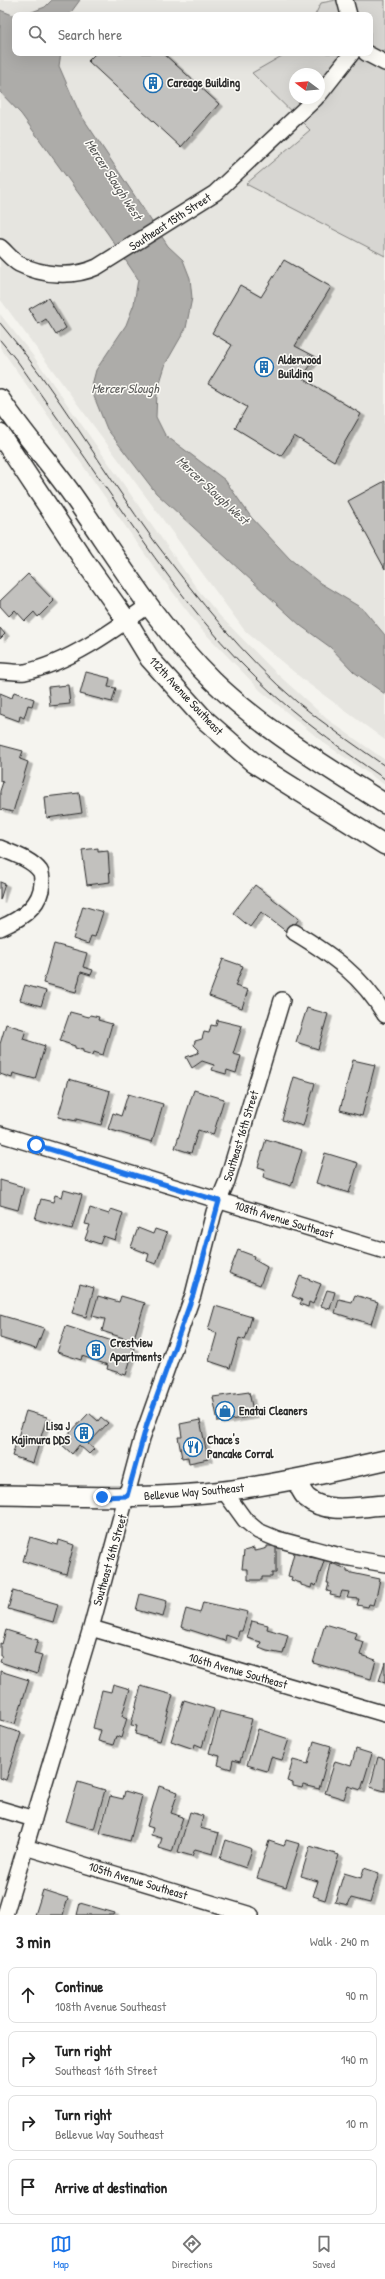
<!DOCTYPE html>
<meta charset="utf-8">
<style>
:root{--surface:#fff;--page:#f2f2f2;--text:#222;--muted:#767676;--line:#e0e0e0;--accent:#1a73e8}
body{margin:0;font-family:"Patrick Hand",sans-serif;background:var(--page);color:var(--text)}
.compass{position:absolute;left:289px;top:68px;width:36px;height:36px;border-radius:50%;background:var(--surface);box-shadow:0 4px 16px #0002;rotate:286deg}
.stop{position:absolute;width:12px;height:12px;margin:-9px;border:3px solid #1a73e8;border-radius:50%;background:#fff}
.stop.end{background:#1a73e8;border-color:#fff;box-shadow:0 1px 4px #0008}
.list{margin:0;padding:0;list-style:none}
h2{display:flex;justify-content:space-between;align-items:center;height:52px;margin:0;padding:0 16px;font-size:17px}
h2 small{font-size:13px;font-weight:400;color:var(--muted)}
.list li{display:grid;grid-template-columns:26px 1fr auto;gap:12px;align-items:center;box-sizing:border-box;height:56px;margin:0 8px 8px;padding:0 8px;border:1px solid var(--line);border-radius:8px}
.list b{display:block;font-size:15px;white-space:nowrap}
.list p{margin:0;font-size:13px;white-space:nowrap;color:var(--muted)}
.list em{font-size:13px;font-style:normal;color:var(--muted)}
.icon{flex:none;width:22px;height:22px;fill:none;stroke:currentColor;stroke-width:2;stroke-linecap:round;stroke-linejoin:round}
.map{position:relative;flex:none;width:385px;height:1915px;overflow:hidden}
.search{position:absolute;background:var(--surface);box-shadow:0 4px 16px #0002;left:12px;right:12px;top:12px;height:44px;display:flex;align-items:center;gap:10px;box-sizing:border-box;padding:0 14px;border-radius:8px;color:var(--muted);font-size:15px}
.sheet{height:308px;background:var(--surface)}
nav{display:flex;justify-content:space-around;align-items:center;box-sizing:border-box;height:56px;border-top:1px solid var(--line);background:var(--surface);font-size:11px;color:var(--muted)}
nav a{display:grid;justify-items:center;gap:2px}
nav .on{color:var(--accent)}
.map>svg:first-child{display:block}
.built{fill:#e6e5e0;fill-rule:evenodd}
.green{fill:#d7d6d2;stroke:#81807e;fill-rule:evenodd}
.water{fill:#adaca9;stroke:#797877}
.building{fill:#c2c1be;stroke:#2b2b2b;filter:url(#shadow)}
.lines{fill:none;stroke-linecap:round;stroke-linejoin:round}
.minor-casing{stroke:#2b2b2b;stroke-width:18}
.major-casing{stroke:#2b2b2b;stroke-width:22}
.minor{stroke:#fdfcf7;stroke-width:15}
.major{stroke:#fdfcf7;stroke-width:19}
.tram{stroke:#2b2b2b;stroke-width:1}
.route{stroke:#1a73e8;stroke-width:5}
.labels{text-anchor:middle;stroke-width:3;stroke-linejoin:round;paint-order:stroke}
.poi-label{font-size:12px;font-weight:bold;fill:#2b2b2b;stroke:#fdfcf7;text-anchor:start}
.street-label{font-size:12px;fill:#2b2b2b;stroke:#fdfcf7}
.water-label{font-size:13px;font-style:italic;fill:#585857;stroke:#fdfcf7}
</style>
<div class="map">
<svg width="385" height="1915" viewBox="0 0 385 1915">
<defs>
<filter id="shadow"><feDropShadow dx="4.5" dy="2.5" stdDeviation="0" flood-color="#0004"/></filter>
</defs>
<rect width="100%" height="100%" fill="#f5f4ef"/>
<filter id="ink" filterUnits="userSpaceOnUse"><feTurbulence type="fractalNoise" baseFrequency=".025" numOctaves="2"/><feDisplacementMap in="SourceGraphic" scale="8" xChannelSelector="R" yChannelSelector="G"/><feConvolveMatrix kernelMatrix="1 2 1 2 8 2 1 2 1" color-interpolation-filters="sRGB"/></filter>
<g filter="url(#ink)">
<path class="built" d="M0,0h385v740l-79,-58 -61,-51 -245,-332zM15,15h355v38h-355zM295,74h24v24h-24z
M0,314l34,43 161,229 25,30 54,55 53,48 58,41v25l-61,-42 -63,-52 -60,-62 -45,-59 -156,-223z"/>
<path class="green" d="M336,0h49v256l-139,-72 64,-54 -58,-57 35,-20h83v-38h-55l6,-12zM295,74h24v24h-24z"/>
<path class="water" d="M52,0h28l-11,15h-45l21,-8z
M0,10l15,6v37h46l-2,13 20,46 89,134 15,14 7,18 2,20 -6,30 -20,35 -9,29 -1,25 9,18 60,45 26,37 39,42 30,24 43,26 22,26v59l-31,-22 -24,-25 -29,-21 -145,-133 -49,-64 -16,-40 5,-19 30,-45 8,-21 4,-25 -30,-45 -87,-120 -21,-22z"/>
<path class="building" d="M96,53h67l56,51 -38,43 -93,-86z
M284,260l47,27 -36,59 21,11 -14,21 59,36 -27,47 -40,-25 -13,20 -46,-28 12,-21 -39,-23 24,-39 -20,-12 28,-48 21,12z
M48,298l18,30 -10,7 -10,-16 -8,5 -9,-15z
M385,481v88l-37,-68z
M28,574l26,27 -16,16 -4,-5 -9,9 -10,-11 -6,6 -9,-10v-5z
M0,628l5,6 -5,5z
M86,672l24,6 -2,9 8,1 -4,14 -32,-8z
M68,685l2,19 -20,2 -2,-19z
M14,692l20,7 -2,7 -4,-1 -4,13 -4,-2 -1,5 -19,-7v-21l12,5z
M0,745l23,6 -3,8 8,3 -15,50 -13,-3v-18l3,-9 -3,-1z
M79,793l3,20 -35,5 -2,-21z
M98,848v4l10,-1 2,31 -23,3 -5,-35z
M0,882l5,2 -5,16z
M255,885l44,34 -11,14 -27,-21 -11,15 -17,-14z
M83,906l20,6 -8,25 -4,-1 -3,8 -15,-5z
M54,944l33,9 -4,14 10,3 -2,5 -10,-3 -5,20 -33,-9z
M223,959l20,7 -8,20 13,4 -6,18 -33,-12z
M25,985l21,6 -5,15 -21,-6z
M307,1008l21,6 -10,35 -22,-7z
M70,1012l19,5 1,-2 9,2 -1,3 14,4 -9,31 -9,-3 -1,3 -10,-3v-2l-8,-2v-2l-15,-5z
M217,1020l25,6 -9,28 8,2 -5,17 -9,-3 -1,4 -14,-4 2,-5 -12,-4 -10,7 -6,-11 12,-4 1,-3 -5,-5 1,-4 7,-2 2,-7 5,1 2,-8 5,1z
M6,1024l20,6 -3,9 22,7 -10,33 -22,-6 -1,5 -12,-4v-30z
M353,1060l22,5 -13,51 -22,-6z
M294,1077l21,6 -12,43 -21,-6z
M69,1079l41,12 -9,34 -25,-6v2l-18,-4z
M194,1090l30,9 -11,36 -15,-5 -7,23 -16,-5z
M128,1094l35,10 -11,38 -44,-13 5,-16 8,3z
M266,1139l36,11 -11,36 -28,-9 2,-8 -7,-2z
M325,1153l33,10 -9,30 -33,-10z
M0,1180l24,7 -6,23 -18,-5z
M64,1190l18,5 -10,34 -37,-10 6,-20 12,3 2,-7 7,2z
M90,1208l19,6 2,-5 12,4 -8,27 -12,-4 -3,8 -15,-5 5,-14 -5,-1z
M138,1228l15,6 2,-5 12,4 -11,31 -9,-3 2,-7 -18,-7z
M238,1250l16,6 -1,3 14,8 -7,18 -31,-12z
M300,1276l21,8 -8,20 -4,-2 -1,5 -8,-3 2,-4 -10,-4z
M80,1284l14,4 -8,29 -14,-4z
M327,1290l8,2 -5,17 -9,-3z
M355,1295l23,7 -7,22 -36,-11 4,-14 13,3z
M98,1296l21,6 2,-6 24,7 -12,38 -31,-10 3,-12 -13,-3z
M215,1306l37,11 -7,23 -6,-2 -9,30 -21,-7 8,-28 -9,-3z
M0,1315l44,13 -8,21 -36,-11z
M66,1326l68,22 -8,27 -19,-6 1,-4 -26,-9 -1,4 -24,-8z
M249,1392l5,24 -36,6 -5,-25z
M26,1411l21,6 -14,46 -21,-7z
M89,1413l9,8 3,-4 7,6 -20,21 6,5 -5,5 -10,-9 -7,9 -12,-11z
M200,1420l8,39 -19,4 -1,-6 -6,1 -4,-21h4l-2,-13z
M30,1537l28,8 1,-5 15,5 -8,29 -43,-13z
M267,1546h8l1,2v25h-4v4h-10v3h-14v-11h-6l2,-18 10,-3v3l6,-1 7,-2z
M295,1549l14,6 -1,2 15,2 1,2 -8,25 -4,-2 -1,4 -10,-3v-2l-10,-3 1,-3 -4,-1z
M331,1563l16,6v3l33,7 -4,19h-1l-2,7 -4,-1 -1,3 -11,-2 2,-6 -12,-1 2,-6 -7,-1 -2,6 -10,-2 1,-3 -4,-1 2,-8h-2z
M13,1591l45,13 -5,18 -45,-13z
M140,1594l27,7 -4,16 -27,-7z
M203,1602l45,10 -6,19h-3l-2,8 -11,-4 -1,6 -44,-14 5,-18 14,4z
M252,1621l16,4 -1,4 21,6 -5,19 -16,-3 -8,-3 2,-6 -14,-4z
M325,1624l31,9 -2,6 10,3 -4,13 16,5 -5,19 -58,-16z
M6,1630l32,10 -4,13 8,2 -5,19 -37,-12 2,-6h-2v-13l2,1z
M385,1662v21l-6,-2z
M0,1671l29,9 -14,44 -15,-4z
M113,1684l17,5 -8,27 5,2 -6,20 -5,-2 -3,9 -15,-4 3,-11 -8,-2 9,-38 9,2z
M141,1686l32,9 -13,46 -25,-7 2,-8 -6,-1z
M184,1700l30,9 -12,38 -7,-3 -1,5 -23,-8z
M220,1711l32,8 -12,43 -7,-2 -2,9 -13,-4 2,-9 -11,-3z
M0,1726l21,7 -15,47 -6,-2z
M258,1729l31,10 -7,21 -11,-3 -4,14 -20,-6z
M314,1741l17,5 -12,43 -16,-4 -1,3 -9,-2v-3l-6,-2 6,-21 15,4z
M356,1749l16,5 -11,36 -13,-4 -4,13 -19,-6 10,-32 16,5z
M378,1757l7,2v32l-15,-4z
M78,1782l27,8 -11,39 -28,-8z
M159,1786l19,6 -7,21 12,4 -11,35 -13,-4 3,-10 -11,-3 2,-7 -6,-2z
M125,1791l17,5 -12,45 -30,-8 10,-37 13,3z
M190,1812l13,4 -3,12 19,5 -6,21 -18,-5 -3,7 -14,-4z
M226,1840l26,9 -6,19 -26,-9z
M286,1840l14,4 -14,43 -29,-9 12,-37 15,5z
M310,1846l29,9 -14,45 -12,-4 5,-15 -17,-5z
M364,1868l15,5 -9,30 -19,-5 -3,7 -13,-3 9,-29 17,5z
M43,1890l25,8 -5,17h-28z
M80,1903l35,10 -1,2h-37z"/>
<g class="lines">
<defs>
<path id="minor" d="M345,0l4,15
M366,53l19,10
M319,95l33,-42
M0,247c6,5 12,13 19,17 24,12 54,14 78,3l118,-74 101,-95
M0,671c8,0 17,2 25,1 42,-8 89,-42 124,-67
M0,848c13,6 31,11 40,23 2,3 2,9 2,12 -1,23 -23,37 -42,45
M294,932c38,23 68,44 91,83
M0,1134l385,117
M224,1491l21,29 13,11 19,8 67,18 41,7
M91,1628l294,86
M0,1809l34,10
M25,1847l226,68
M5,1915l86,-287 51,-190 51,-143 21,-83 13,-31 55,-181"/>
<path id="major" d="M0,399c23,35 52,66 76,101 43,62 83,128 137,181 51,49 113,85 172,123
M0,434l83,125 44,62 23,38 54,60 50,44 131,82
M296,1479c3,6 6,15 11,19 19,17 54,8 78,7
M0,1495c75,1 150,5 224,-4 54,-7 108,-19 161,-31"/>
</defs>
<use href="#minor" class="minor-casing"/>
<use href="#major" class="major-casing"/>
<use href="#minor" class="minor"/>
<use href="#major" class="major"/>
<path class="tram" d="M0,323c58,68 102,147 155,219 43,57 88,114 142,160 28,23 58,43 88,64
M0,340l18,22c30,43 61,86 90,129 41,59 82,119 131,170 44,46 94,83 146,118"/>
</g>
</g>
<g class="lines" filter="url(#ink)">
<path class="route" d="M36,1145l183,56 -26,94 -46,129 -20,72 -25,1"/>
</g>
<defs>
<symbol id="building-ring" viewBox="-11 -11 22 22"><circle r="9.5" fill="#fdfcf7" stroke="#1f6fb2" stroke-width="1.5"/><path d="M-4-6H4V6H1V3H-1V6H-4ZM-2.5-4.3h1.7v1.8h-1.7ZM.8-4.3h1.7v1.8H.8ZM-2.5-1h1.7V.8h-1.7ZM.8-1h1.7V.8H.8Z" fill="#1f6fb2"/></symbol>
<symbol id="shop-ring" viewBox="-11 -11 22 22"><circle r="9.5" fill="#fdfcf7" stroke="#1f6fb2" stroke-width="1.5"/><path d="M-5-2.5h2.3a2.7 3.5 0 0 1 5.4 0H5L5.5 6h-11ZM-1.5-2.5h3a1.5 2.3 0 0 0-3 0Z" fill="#1f6fb2"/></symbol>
<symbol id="restaurant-ring" viewBox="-11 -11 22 22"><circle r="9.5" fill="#fdfcf7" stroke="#1f6fb2" stroke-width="1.5"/><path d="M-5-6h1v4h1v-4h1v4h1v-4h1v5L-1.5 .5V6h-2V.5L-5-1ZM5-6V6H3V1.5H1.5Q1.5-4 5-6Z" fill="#1f6fb2"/></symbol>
</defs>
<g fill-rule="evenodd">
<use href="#building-ring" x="142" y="72" width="22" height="22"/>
<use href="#building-ring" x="253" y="356" width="22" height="22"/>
<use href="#building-ring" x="85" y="1339" width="22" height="22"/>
<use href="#shop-ring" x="214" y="1400" width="22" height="22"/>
<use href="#building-ring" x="73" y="1422" width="22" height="22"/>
<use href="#restaurant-ring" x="182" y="1436" width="22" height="22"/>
</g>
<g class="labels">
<g class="poi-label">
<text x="167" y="87">Careage Building</text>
<text x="278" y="364">Alderwood<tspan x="278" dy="14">Building</tspan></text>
<text x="110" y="1347">Crestview<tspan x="110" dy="14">Apartments</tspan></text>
<text x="239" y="1415">Enatai Cleaners</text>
<text x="70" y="1430" text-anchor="end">Lisa J<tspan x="70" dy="14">Kajimura DDS</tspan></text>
<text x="207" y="1444">Chace's<tspan x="207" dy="14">Pancake Corral</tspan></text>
</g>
<g class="street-label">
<text transform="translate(170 222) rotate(-33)" y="4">Southeast 15th Street</text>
<text transform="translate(186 696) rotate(47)" y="4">112th Avenue Southeast</text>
<text transform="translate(241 1136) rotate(-73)" y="4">Southeast 16th Street</text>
<text transform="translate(284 1220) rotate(17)" y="4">108th Avenue Southeast</text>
<text transform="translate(194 1492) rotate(-5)" y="4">Bellevue Way Southeast</text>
<text transform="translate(110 1560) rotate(-74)" y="4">Southeast 16th Street</text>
<text transform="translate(238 1671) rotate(16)" y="4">106th Avenue Southeast</text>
<text transform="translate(138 1881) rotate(17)" y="4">105th Avenue Southeast</text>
</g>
<g class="water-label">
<text transform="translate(114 179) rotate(57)" y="5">Mercer Slough West</text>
<text x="125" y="393">Mercer Slough</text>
<text transform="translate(213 490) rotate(43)" y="5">Mercer Slough West</text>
</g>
</g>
</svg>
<svg class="compass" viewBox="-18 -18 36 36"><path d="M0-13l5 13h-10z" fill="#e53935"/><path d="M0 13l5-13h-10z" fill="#767676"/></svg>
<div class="stop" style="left:36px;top:1145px"></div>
<div class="stop end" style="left:102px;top:1497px"></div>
<div class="search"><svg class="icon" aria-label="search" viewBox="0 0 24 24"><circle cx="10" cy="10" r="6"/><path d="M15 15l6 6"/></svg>Search here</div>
</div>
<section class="sheet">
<h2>3 min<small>Walk · 240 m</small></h2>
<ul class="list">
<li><svg class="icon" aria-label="ahead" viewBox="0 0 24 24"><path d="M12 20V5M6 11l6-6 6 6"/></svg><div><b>Continue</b><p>108th Avenue Southeast</p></div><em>90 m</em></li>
<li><svg class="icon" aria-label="right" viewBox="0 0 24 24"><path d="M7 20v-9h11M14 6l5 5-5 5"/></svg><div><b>Turn right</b><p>Southeast 16th Street</p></div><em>140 m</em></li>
<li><svg class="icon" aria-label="right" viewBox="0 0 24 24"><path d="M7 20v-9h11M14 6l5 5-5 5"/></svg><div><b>Turn right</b><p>Bellevue Way Southeast</p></div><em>10 m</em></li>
<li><svg class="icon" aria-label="arrive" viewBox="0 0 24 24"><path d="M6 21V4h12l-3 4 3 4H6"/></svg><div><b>Arrive at destination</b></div></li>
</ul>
</section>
<nav>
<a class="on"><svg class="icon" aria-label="map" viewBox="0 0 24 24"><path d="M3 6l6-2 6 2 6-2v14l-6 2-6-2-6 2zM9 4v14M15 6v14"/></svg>Map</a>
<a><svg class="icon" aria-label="directions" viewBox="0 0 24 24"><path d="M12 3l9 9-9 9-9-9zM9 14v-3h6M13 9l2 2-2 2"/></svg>Directions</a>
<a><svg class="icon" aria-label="saved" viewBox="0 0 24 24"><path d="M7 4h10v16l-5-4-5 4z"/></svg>Saved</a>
</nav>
